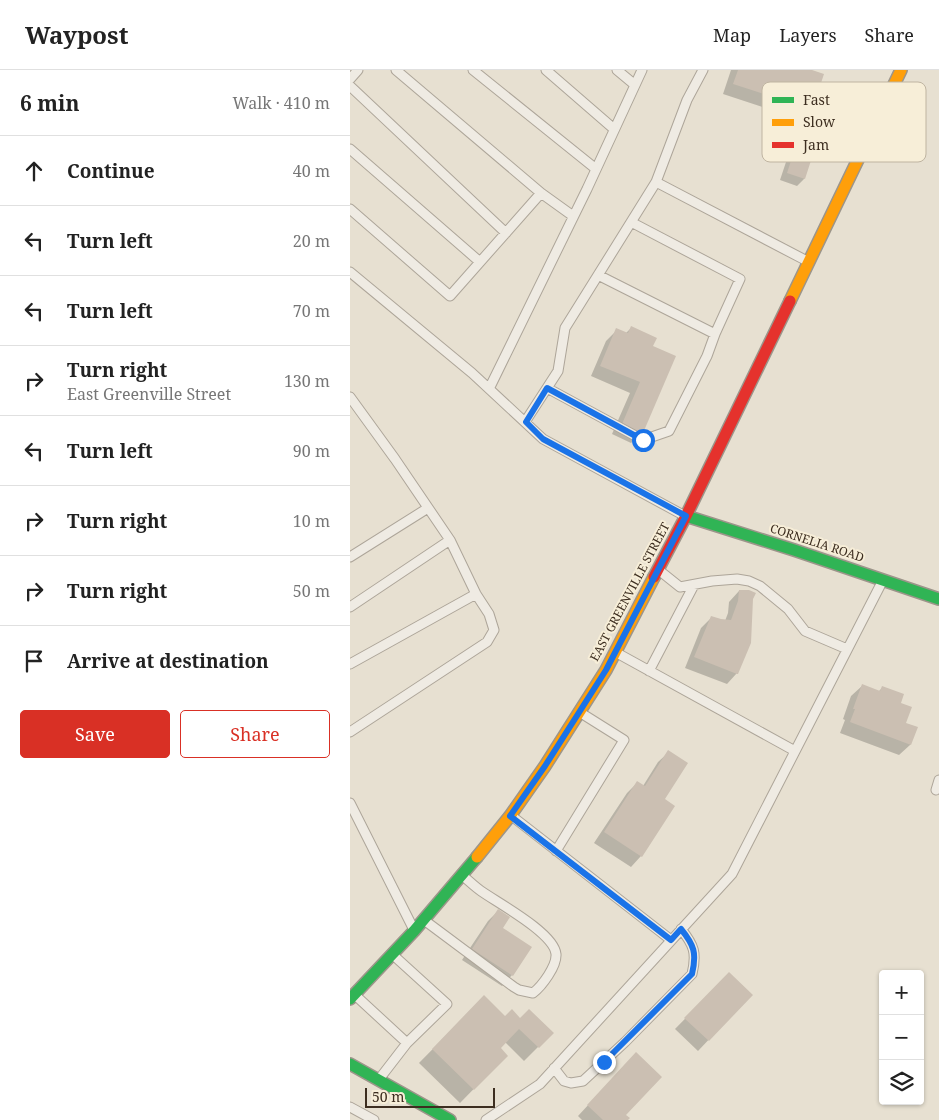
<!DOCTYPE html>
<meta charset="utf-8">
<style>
:root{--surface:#fff;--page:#f2f2f2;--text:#222;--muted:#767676;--line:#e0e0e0;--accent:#d93025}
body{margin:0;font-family:"Noto Serif",serif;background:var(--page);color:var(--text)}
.controls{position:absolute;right:15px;bottom:15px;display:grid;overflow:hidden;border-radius:5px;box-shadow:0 1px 4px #0004}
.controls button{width:45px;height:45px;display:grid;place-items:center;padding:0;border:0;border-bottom:1px solid var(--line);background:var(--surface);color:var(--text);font:25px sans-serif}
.scale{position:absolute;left:15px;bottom:12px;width:130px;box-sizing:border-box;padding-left:5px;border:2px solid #3d2e20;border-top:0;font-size:14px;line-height:18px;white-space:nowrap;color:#3d2e20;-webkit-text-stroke:4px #f7eed8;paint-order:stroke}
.stop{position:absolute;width:15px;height:15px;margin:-11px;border:4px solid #1a73e8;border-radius:50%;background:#fff}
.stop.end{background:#1a73e8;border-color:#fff;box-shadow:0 1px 5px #0008}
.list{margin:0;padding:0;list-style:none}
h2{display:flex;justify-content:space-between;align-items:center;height:65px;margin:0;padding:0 20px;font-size:21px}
h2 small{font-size:16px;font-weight:400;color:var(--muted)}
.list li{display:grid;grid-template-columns:32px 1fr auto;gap:15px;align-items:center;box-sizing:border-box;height:70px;padding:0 20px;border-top:1px solid var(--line)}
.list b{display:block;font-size:19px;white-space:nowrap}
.list p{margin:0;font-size:16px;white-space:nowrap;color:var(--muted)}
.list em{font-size:16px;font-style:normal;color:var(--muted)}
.actions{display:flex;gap:10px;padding:15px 20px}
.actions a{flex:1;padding:11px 0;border:1px solid var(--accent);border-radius:5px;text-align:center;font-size:18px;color:var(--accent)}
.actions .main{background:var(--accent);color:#fff}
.icon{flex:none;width:28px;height:28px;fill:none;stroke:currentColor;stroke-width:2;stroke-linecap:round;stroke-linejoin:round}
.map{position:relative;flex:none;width:589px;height:1050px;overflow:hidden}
header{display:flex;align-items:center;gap:30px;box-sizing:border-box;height:70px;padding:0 25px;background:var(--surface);border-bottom:1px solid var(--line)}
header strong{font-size:24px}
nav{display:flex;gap:28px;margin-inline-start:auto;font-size:18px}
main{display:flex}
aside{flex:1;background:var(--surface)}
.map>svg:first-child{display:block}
.shadow{fill:#0003}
.building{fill:#cbbfb2}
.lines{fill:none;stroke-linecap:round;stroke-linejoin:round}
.lane-casing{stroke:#ada599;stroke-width:11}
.fast-casing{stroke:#9c958a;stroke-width:14}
.slow-casing{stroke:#9c958a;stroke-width:14}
.jam-casing{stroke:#9c958a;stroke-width:14}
.lane{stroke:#efebe3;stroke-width:9}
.fast{stroke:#30b455;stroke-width:11}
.slow{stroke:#ff9f0a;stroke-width:11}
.jam{stroke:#e5322d;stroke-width:11}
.route{stroke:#1a73e8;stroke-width:6}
.labels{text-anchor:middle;stroke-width:4;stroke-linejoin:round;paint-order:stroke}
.street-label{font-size:12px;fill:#3d2e20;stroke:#f7eed8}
.key{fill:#f7eed8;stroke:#bfb4a1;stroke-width:1}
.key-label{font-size:14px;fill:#3d2e20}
</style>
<header>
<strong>Waypost</strong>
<nav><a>Map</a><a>Layers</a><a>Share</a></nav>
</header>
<main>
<aside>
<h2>6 min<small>Walk · 410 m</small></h2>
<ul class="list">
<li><svg class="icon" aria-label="ahead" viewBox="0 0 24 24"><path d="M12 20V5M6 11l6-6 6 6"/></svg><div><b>Continue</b></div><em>40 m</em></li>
<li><svg class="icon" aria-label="left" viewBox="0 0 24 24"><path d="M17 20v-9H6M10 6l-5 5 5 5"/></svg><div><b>Turn left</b></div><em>20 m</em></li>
<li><svg class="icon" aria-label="left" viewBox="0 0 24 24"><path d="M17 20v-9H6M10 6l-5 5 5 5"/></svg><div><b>Turn left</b></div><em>70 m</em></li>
<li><svg class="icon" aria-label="right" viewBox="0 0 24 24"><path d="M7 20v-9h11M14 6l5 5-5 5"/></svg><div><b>Turn right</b><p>East Greenville Street</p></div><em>130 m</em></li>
<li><svg class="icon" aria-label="left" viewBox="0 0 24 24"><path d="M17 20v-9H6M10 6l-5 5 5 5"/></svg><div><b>Turn left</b></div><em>90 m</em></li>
<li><svg class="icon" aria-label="right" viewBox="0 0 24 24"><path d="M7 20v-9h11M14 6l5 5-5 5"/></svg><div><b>Turn right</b></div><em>10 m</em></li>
<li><svg class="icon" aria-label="right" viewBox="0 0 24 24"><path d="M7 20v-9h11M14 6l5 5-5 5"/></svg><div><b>Turn right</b></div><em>50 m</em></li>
<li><svg class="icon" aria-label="arrive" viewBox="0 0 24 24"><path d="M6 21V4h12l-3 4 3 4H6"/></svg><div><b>Arrive at destination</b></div></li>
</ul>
<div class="actions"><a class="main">Save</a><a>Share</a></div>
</aside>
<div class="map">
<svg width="589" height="1050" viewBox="0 0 589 1050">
<rect width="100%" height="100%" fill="#e7e0d1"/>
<path class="shadow" d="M381,0h77l8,23 3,18 -11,11 -85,-28z
M449,67l17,5 -12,37 -7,7 -17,-6 12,-36z
M281,258l21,19 -10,85 -11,11 -19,-9 18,-41 -39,-17 15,-35 11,-11 8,4z
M389,521l13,8 -15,74 -10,11 -42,-16 16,-40 11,-11 13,4 3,-8 1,-11z
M512,616l16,6 5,-5 22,37 11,4 -6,17 -11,10 -59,-22 5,-13 -2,-1 8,-23z
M319,682l-6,48 -22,56 -10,11 -37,-24 33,-50 10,-10 6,3 15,-24z
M149,840l2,18 11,47 -10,11 -40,-26 26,-39z
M379,904l22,21 -53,56 -23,-22z
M134,927l21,21 15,1 32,14 -28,28 -19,-19 -6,6 7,8 -46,47 -41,-40z
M276,994l-1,51 1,5h-44l-4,-4z"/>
<path class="building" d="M388,0h74l12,4 -6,18 7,3 -5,17 -87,-28z
M449,66l18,6 -12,37 -18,-6z
M281,256l26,12 -4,8 23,10 -33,77 -21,-9 18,-42 -40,-16 16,-38 12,5z
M389,520h10l7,3 -3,6 -2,44 -13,31h-1l-43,-17 17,-41 10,3 10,1 7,-19z
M512,614l18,7 2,-5 22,8 -3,9 11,4 -6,16 12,4 -7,18 -61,-23 5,-13h-2z
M318,680l20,13 -23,36 10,7 -33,51 -38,-25 33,-51 8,5z
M148,839l12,8 -7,11 29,19 -19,29 -41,-27z
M379,902l24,23 -44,46 -25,-23z
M134,925l21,21 7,-7 8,9 9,-9 25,24 -15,15 -20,-19 -18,19 7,8 -34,34 -42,-41z
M286,982l26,25 -36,38 4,3 -2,2h-25l-16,-15z"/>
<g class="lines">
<defs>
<path id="lane" d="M46,0l145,123
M123,0l123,99
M196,0l68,59
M267,0l18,15
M0,9l8,-9
M0,16l156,147
M0,79l130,113
M306,112l31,-82 16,-30
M0,139l100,87 91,-103 32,23
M0,202l122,101 71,66 142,77
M248,205l117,59 25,-55 -109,-57
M197,318l96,52 26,-9 38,-75 8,-22
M139,319l98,-200 55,-119
M0,327l45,62 55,81 26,54 13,20 5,16 -7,12 -137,90
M175,352l33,-51 7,-43 91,-146 151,79
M0,487l78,-49
M310,501l20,16 32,-6 25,-2 12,2 11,5 28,23 17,22 42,18
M0,537l100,-67
M267,583l178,98
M0,594l126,-70
M299,601l45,-86
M586,720l3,-10
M0,733l63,125
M163,747l158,123
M206,781l68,-111 -43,-27
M74,850l90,67 5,3 14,3c9,-7 24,-27 23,-39 -2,-21 -58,-51 -75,-63 -6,-4 -12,-10 -18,-15
M42,884l55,50 -40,39
M5,925l52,48 -27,35
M204,998l10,13 7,2 12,-2 42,-39 67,-68c5,-21 2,-29 -11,-45
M0,1037l24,13
M136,1050l54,-36 192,-210 150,-292"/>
<path id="fast" d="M336,446l108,34 145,49
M0,929l64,-68 63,-74
M0,994l100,56"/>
<path id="slow" d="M440,231l111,-231
M127,787l33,-41 35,-50 61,-96 48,-93"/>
<path id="jam" d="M304,507l32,-61 104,-215"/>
</defs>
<use href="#lane" class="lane-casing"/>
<use href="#fast" class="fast-casing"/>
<use href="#slow" class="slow-casing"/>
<use href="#jam" class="jam-casing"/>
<use href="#lane" class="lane"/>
<use href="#fast" class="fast"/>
<use href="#slow" class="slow"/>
<use href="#jam" class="jam"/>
</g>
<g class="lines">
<path class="route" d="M254,992l88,-88c5,-21 2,-29 -11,-45l-10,11 -161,-124 35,-50 61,-96 80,-154 -143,-77 -17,-17 21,-34 96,52"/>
</g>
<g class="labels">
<g class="street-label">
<text transform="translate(467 473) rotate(18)" y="4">CORNELIA ROAD</text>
<text transform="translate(280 522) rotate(-62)" y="4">EAST GREENVILLE STREET</text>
</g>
</g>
<rect x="412" y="12" width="164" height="80" rx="8" class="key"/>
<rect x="422" y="27" width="22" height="6" fill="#30b455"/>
<rect x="422" y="49" width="22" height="7" fill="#ff9f0a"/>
<rect x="422" y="72" width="22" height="6" fill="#e5322d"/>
<g class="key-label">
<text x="453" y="35">Fast</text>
<text x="453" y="57">Slow</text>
<text x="453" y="80">Jam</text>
</g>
</svg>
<div class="controls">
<button>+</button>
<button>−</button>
<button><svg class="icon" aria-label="layers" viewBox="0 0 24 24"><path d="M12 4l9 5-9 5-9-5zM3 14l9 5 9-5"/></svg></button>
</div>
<div class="scale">50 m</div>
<div class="stop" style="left:293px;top:370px"></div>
<div class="stop end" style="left:254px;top:992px"></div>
</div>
</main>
